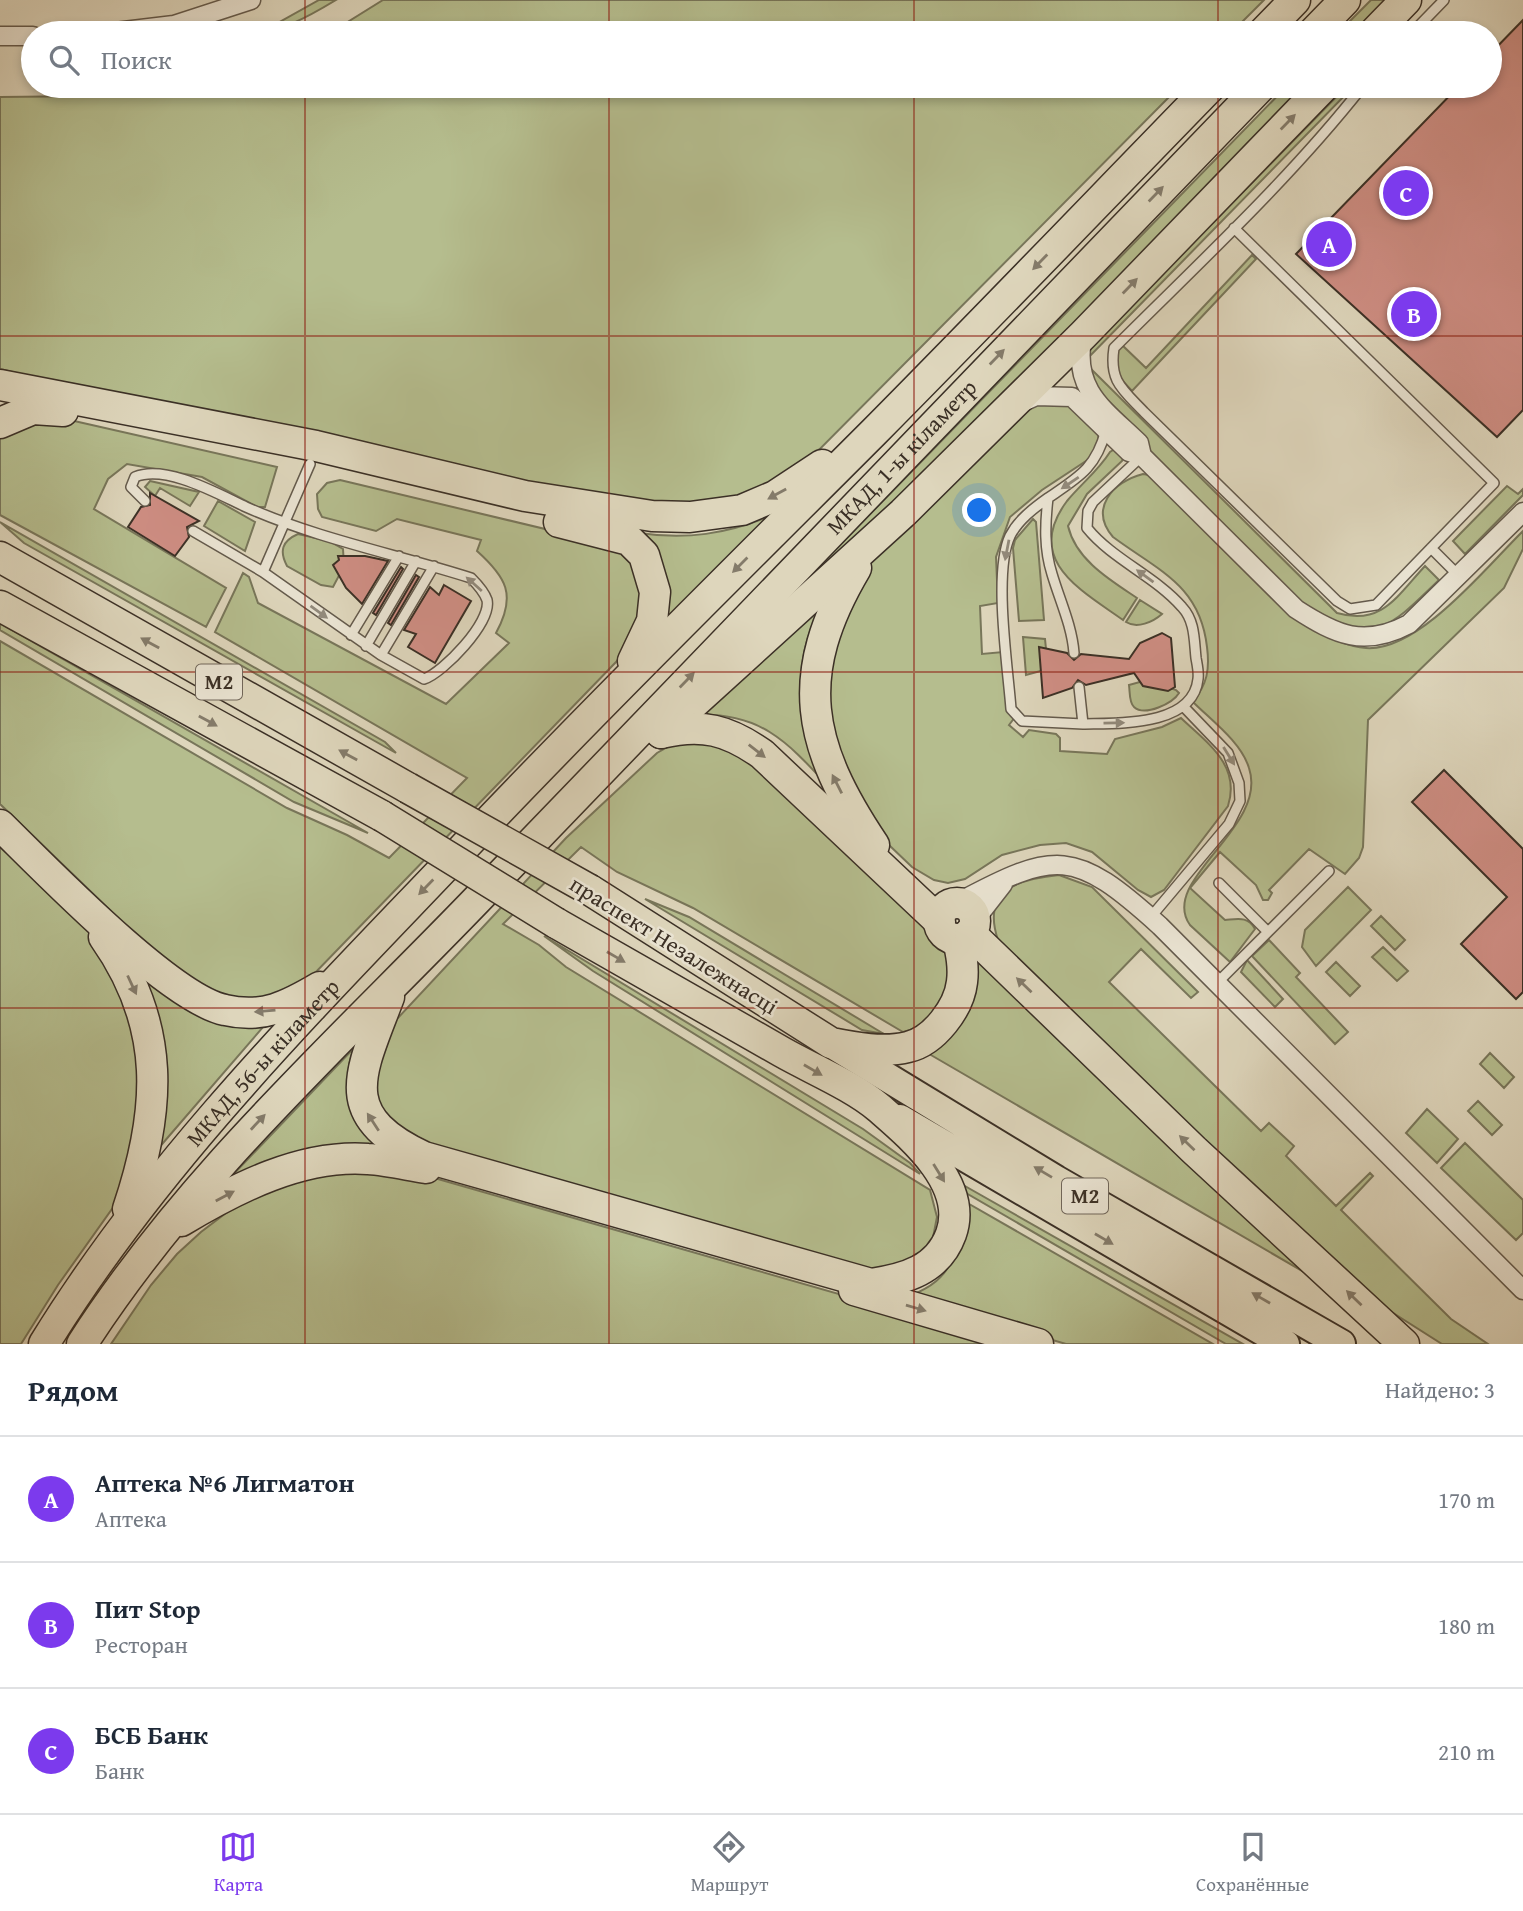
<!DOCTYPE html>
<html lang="ru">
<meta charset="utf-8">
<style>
:root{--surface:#fff;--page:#f2f2f3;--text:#1f2937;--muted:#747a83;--line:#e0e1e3;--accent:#7c3aed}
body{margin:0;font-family:"Gentium Book Plus",serif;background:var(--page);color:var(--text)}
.you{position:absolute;left:980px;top:511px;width:24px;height:24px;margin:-18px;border:5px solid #fff;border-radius:50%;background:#1a73e8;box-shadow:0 0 0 10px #1a73e833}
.badge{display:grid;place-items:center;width:46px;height:46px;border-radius:50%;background:var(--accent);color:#fff;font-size:23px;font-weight:700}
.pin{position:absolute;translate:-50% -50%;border:4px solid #fff;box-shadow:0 2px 7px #0006}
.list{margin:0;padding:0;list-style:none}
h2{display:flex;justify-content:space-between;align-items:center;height:91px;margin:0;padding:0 28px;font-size:30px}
h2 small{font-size:23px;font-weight:400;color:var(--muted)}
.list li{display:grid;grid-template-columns:46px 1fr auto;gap:21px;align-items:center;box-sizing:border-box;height:126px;padding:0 28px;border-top:2px solid var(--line)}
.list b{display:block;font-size:26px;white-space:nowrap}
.list p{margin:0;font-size:23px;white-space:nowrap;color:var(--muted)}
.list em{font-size:23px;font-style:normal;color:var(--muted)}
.icon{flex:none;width:38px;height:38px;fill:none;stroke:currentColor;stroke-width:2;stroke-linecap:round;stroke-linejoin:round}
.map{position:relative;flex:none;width:1523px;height:1344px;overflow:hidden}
.search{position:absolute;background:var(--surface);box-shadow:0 4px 10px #0003;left:21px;right:21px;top:21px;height:77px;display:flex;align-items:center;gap:18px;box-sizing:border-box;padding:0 24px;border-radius:38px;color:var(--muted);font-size:26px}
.sheet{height:469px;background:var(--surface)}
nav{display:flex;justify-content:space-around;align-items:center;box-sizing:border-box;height:98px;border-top:2px solid var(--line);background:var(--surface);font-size:19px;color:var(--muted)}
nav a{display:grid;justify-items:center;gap:4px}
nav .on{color:var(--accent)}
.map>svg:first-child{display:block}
.green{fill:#b5bd8e;stroke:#78765a;stroke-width:2}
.building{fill:#cf8e84;stroke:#3b3026;stroke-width:2}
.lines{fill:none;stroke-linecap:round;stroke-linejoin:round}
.service-casing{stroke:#645a4c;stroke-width:12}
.minor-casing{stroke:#645a4c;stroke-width:21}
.primary-casing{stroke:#3b3026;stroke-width:32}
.trunk-casing{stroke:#3b3026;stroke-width:33}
.service{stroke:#eae4d3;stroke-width:9}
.minor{stroke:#eae4d3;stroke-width:18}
.primary{stroke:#ded6bc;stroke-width:28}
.trunk{stroke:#ded6bc;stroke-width:30}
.trunk-bridge-casing{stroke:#3b3026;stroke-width:33;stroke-linecap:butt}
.trunk-bridge{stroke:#ded6bc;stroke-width:30}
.oneway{fill:#847b6a}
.oneway2{fill:#928a7c}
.grid{fill:none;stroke:#8f2418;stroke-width:2;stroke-opacity:0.55}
.labels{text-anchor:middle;stroke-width:5;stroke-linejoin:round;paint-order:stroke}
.shield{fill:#eae4d3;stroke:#70665a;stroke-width:2}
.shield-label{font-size:21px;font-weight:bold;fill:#3b3026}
.street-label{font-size:23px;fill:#3b3026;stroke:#eae4d3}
</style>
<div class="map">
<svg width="1523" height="1344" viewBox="0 0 1523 1344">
<rect width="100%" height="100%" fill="#ded6bc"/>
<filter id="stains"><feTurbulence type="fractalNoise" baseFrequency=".00286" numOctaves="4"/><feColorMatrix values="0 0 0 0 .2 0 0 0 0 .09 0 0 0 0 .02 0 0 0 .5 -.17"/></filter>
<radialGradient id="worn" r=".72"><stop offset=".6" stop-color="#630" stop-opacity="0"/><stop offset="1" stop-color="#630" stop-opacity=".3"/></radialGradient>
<path class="green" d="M319,0h17c-28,17 -56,33 -89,33l27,-8z
M383,0h881l-33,33h-901z
M1371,0h24l-33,33h-24z
M167,86h1013l-375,378 -62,33 -78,12 -435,-85 -230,-55v-272l94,-1z
M1287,86h24l-467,474 -78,61z
M1347,86h7l-270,276 253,251c45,13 60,-17 88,-47l14,14c-40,38 -62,67 -120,41l-222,-224c-9,-13 -19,-25 -14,-42z
M1252,255l4,4 -124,132 -23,-25 1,-9 12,-12 24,23z
M1057,397l42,29 -1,18 -6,13 -50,33 -32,27 -14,40 2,46 -18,3 2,48 21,-2 12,65 -6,8 14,12 6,-7 27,4 4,4v13l47,3 8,-15 47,-12 19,-9c26,25 60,47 47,88l-64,84 -13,7 -13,-7 -46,-38 -26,-9 -26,2 -38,10 -37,24 -17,4 -14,-3 -22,-13 -23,-22 -30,-40 -17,-34 -18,-90 37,-112 170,-162z
M61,418l216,49 -12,40h-8l-55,-30 -75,-13 -19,15 -14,30 132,79 -20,39 -206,-112v-77l12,-11z
M1118,447l7,7 -3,7 -35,33 -19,32c8,34 42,54 69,72l-14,22c-42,-30 -100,-60 -56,-119 14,-17 31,-30 43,-49z
M1143,474l12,2 161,154c15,8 32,17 50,18 53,4 122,-83 157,-117v18l-19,39 -136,132 -5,127 -4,11 -14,16 -36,-25 -40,41 3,3 -4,7h-5l-7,-15 -36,-33 -30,36 35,32c13,-1 23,-4 30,9l-25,33 -40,-37c-32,-45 79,-97 59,-157 -8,-26 -37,-47 -56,-66 14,-18 17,-32 14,-55 -7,-62 -48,-76 -94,-110 -24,-28 -1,-55 30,-63z
M340,480l272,65 12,6 19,26 -8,59 -19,26 -303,313 -19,16 -54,14 -72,-39 -168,-162v-163l287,167 60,27 42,23 78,-80 -252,-146 28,-59 6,4 9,26 188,101 63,-61 -13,-10c21,-38 10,-56 -19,-82l4,-11 -84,-21 -21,12 -54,-14 -4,-8 -1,-15 10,-11z
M150,481l49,11 -9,14 -30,-18 -5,8 -10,-9z
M1507,486l11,8 5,-5v6l-58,59 -12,-13z
M218,501l37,21 -10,29 -41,-25z
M770,516l-106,106 -25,-89c47,7 88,1 131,-17z
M1033,519l3,3 8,98 -25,1 -6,-73 2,-8z
M0,522l385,220 11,11 -372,-210z
M298,534l31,7 14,8 1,17 -11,21 -12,-2 -34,-19c-8,-15 -5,-25 11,-32z
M1140,600l22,14c-9,8 -25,15 -36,8z
M824,601c-40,71 -19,113 3,184 -41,-45 -68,-73 -132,-70z
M0,623l368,210 -74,-31 -294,-172z
M1023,637l22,2 3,30 -22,6z
M1147,680l29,10 3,3c-6,10 -34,24 -45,14 -5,-4 -4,-15 -5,-22z
M690,740l39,2 85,69 130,127c6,14 11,40 5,56 -5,17 -30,35 -46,38l-210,-124 -76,-36 -36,-25 -78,77 36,21 27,22 364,223 7,27 -7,36 -49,22 -457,-128 -45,-36 -7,-41 10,-35 184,-197 91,-85 14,-8z
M0,834l86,87 31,50 28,115 -26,113 -61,86 -37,59h-21z
M1059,875l33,12 106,105 -7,6 -50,-49 -32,33 152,149 8,-8 25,23 -8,10 50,50 34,-33 3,3 -32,34 110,109 37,25h-46l-63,-40 -83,-74 -298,-290c-17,-50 20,-61 61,-65z
M1348,887l23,23 -55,56 -14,-19 3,-17z
M645,899l44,18 195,117 -22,-4z
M1381,916l24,24 -10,10 -24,-24z
M544,936l319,193 47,34 10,11 -327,-203z
M1269,940l31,33 -4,4 52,55 -13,12 -83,-88z
M1383,947l25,24 -11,10 -25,-24z
M976,956l364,337 -416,-242z
M1247,960l36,39 -8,8 -34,-35z
M1336,962l24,24 -10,10 -24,-24z
M140,974c38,31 72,60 124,52l-107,124z
M354,1048c-16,40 1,71 26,102l-154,32z
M1490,1053l24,24 -10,11 -24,-24z
M1478,1101l24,24 -10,10 -24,-24z
M1427,1109l31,30 -21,24 -31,-30z
M1465,1143l58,57v33l-7,7 -75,-72z
M323,1172l101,3 589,169h-902l40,-59 26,-31 24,-22 62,-47z
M949,1177l294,167h-17l-272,-158z
M957,1197l256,147h-147l-160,-47c56,-19 49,-50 51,-100z"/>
<path class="building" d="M1523,20v390l-26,27 -201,-183 163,-168h31v-32z
M150,493l49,28 -12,6 2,10 -14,19 -47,-29 13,-20 9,-2z
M338,556h27l23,5 -26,43 -16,-16 -13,-23 6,-5z
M401,567l2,2 -27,46 -3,-2z
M416,575l3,2 -28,48 -3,-2z
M444,585l27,16 -36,62 -27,-16 8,-13 -12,-4 26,-43 9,8z
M1162,633l9,5 4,49 -7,4 -25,-5 -9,-13 -48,12 -8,-5 -6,8 -29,10 -4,-51 28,6 7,7 7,-6 48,5 11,-16z
M1444,770l79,79v143l-7,7 -55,-55 46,-47 -95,-95z"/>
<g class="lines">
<defs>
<path id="service" d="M1412,33l32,-33
M1234,228l260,255 -118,122 -26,4 -13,-8 -193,-189c-22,-23 -35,-31 -30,-64 85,-85 175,-168 249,-262
M1048,498c-14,10 -30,22 -38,38 -17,36 -2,132 1,173l11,12 61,3
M145,501l-14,-14 4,-10c31,-13 83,17 111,30 72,32 150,47 225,71 6,6 13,13 16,22 5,22 -44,73 -63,79l-43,-24 -118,-83 -70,-41
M1431,548l28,28
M263,572l47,-108
M351,635l48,-79
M366,646l50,-85
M1074,653c-2,-27 -14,-52 -22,-79 -8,-25 -7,-50 -4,-76 31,-21 48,-30 58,-68
M381,655l53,-89
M1079,687l4,37c34,-1 110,3 115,-45 1,-7 -1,-15 -2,-21 -2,-19 -1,-37 -14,-51 -27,-31 -69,-47 -95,-79l1,-17 5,-9 49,-46
M1219,883l48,48
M1150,918l79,-94 11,-23 -1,-18 -11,-30 -45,-47
M1217,983l112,-112"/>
<path id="minor" d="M107,33l67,-8 77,-25
M0,36h33
M1082,339c-9,52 23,71 57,104l3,13
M1023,402l13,-6 36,1 57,55 13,4 154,153c40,26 68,39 113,15l114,-112
M957,903c99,-53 117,-55 203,23l363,364
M975,920l28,-36"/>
<path id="primary" d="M834,1045l222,135 285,164
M900,1119l385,225"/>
<g id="trunk">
<path d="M1263,33l32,-33"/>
<path d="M1313,33l32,-33"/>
<path d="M1374,33l32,-33"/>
<path d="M0,385l316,61 209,50 127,20 38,1 52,-7 33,-14 47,-31"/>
<path d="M0,423l33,-14 30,2"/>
<path d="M559,522l70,18 15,15 11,37 -3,29 -19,40"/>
<path d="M0,557l408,231"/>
<path d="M856,568c-64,108 -49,177 18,277"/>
<path d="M0,606l382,210"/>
<path d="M661,733l242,-220 180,-178 241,-249"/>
<path d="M661,733c41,-10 67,-3 101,21l178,168"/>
<path d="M0,825c44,43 170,174 225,185 38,9 63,-4 95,-23"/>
<path d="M590,890l241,153c24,5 53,10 77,4 26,-6 51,-39 54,-65 2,-15 -1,-29 -4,-43"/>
<circle cx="957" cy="921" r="18"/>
<path d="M970,933l224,217 210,194"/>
<path d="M104,937c63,89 57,174 24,272"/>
<path d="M389,997c-29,77 -55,118 35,160l447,127c34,-5 67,-14 80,-50 18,-50 -40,-98 -72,-126 -26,-22 -67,-39 -97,-56 -75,-43 -150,-86 -226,-129"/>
<path d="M181,1221c55,-33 121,-67 187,-62 19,1 39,6 58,9"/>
<path d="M854,1290l184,54"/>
<path id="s1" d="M44,1344c115,-187 273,-342 423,-500 133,-140 270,-275 407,-412 113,-114 225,-231 337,-346"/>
<path id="s2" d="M82,1344c112,-174 267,-310 409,-459 255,-268 512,-534 770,-799"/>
</g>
</defs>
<use href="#service" class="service-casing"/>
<use href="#minor" class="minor-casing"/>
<use href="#primary" class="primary-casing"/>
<use href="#trunk" class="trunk-casing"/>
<use href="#service" class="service"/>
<use href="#minor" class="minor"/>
<use href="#primary" class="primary"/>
<use href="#trunk" class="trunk"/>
<defs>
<path id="trunk-bridge" d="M408,788l182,102
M382,816l174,107"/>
</defs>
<use href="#trunk-bridge" class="trunk-bridge-casing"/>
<use href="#trunk-bridge" class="trunk-bridge"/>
</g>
<defs><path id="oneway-solid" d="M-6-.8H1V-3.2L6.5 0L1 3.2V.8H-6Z" transform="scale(1.75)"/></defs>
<g class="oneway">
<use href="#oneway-solid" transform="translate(1288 122) rotate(-46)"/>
<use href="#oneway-solid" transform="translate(1156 194) rotate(-46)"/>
<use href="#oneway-solid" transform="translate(1040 262) rotate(134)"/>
<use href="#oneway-solid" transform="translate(1130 286) rotate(-46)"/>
<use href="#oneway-solid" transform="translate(997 357) rotate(-46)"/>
<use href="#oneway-solid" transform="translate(777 494) rotate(151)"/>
<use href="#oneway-solid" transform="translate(740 565) rotate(135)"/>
<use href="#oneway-solid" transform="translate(150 643) rotate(-151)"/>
<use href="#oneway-solid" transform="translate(687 680) rotate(-46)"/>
<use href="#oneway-solid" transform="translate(208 721) rotate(29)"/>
<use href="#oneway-solid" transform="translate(757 751) rotate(38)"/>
<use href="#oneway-solid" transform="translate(348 755) rotate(-151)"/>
<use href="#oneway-solid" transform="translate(837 784) rotate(-117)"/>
<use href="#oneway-solid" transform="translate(426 887) rotate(134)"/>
<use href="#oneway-solid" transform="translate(616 957) rotate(30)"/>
<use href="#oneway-solid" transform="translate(132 985) rotate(65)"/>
<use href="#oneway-solid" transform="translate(1024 985) rotate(-136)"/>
<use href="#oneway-solid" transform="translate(265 1011) rotate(175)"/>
<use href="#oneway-solid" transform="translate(813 1070) rotate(30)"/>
<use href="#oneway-solid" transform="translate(258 1122) rotate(-47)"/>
<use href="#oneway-solid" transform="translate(373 1122) rotate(-123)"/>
<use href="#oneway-solid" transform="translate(1187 1143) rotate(-136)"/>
<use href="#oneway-solid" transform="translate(1043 1172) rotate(-149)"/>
<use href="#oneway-solid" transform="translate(939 1173) rotate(58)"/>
<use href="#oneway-solid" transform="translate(225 1196) rotate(-28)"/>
<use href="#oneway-solid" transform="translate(1104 1239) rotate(30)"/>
<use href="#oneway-solid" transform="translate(1261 1298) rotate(-150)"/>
<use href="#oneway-solid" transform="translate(1354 1298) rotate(-136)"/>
<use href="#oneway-solid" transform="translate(916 1308) rotate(16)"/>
</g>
<g class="oneway2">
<use href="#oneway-solid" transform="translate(1070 483) rotate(146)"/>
<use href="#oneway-solid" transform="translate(1007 550) rotate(101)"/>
<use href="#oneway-solid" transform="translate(1145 576) rotate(-144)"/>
<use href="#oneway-solid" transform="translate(474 584) rotate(-138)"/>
<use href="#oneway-solid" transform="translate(319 612) rotate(36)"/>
<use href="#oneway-solid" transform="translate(1114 723) rotate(-1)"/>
<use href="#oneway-solid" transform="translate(1229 756) rotate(58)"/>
</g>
<path class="grid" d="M305,0v33M609,0v33M914,0v33M1218,0v33M305,86v1258M609,86v1258M914,86v1258M1218,86v1258M0,336h1523M0,672h1523M0,1008h1523"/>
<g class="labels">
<g class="shield">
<rect x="196" y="664.5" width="46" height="35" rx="5"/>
<rect x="1062" y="1178.5" width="46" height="35" rx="5"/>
</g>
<g class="shield-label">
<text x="219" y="689">М2</text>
<text x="1085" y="1203">М2</text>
</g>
<g class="street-label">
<text dy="8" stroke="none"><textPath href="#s2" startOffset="1209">МКАД, 1-ы кіламетр</textPath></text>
<text transform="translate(674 945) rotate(32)" y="8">праспект Незалежнасці</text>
<text dy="8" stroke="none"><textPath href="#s1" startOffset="357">МКАД, 56-ы кіламетр</textPath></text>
</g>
</g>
<rect width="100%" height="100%" filter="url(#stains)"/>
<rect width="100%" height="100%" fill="url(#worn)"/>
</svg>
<div class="you"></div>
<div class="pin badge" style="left:1329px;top:244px">A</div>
<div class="pin badge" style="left:1414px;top:314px">B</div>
<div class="pin badge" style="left:1406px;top:193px">C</div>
<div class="search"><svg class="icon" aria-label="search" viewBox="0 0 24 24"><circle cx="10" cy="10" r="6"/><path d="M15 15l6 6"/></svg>Поиск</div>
</div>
<section class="sheet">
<h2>Рядом<small>Найдено: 3</small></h2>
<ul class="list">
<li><span class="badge">A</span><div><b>Аптека №6 Лигматон</b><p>Аптека</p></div><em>170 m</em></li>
<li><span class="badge">B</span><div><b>Пит Stop</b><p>Ресторан</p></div><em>180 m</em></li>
<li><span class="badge">C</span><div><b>БСБ Банк</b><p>Банк</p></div><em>210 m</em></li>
</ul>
</section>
<nav>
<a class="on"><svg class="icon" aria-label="map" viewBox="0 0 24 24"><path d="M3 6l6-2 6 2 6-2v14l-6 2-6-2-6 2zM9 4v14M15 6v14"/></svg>Карта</a>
<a><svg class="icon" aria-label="directions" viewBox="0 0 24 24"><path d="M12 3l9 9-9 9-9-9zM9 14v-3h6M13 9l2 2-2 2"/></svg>Маршрут</a>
<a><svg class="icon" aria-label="saved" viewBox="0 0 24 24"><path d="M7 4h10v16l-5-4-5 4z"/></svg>Сохранённые</a>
</nav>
